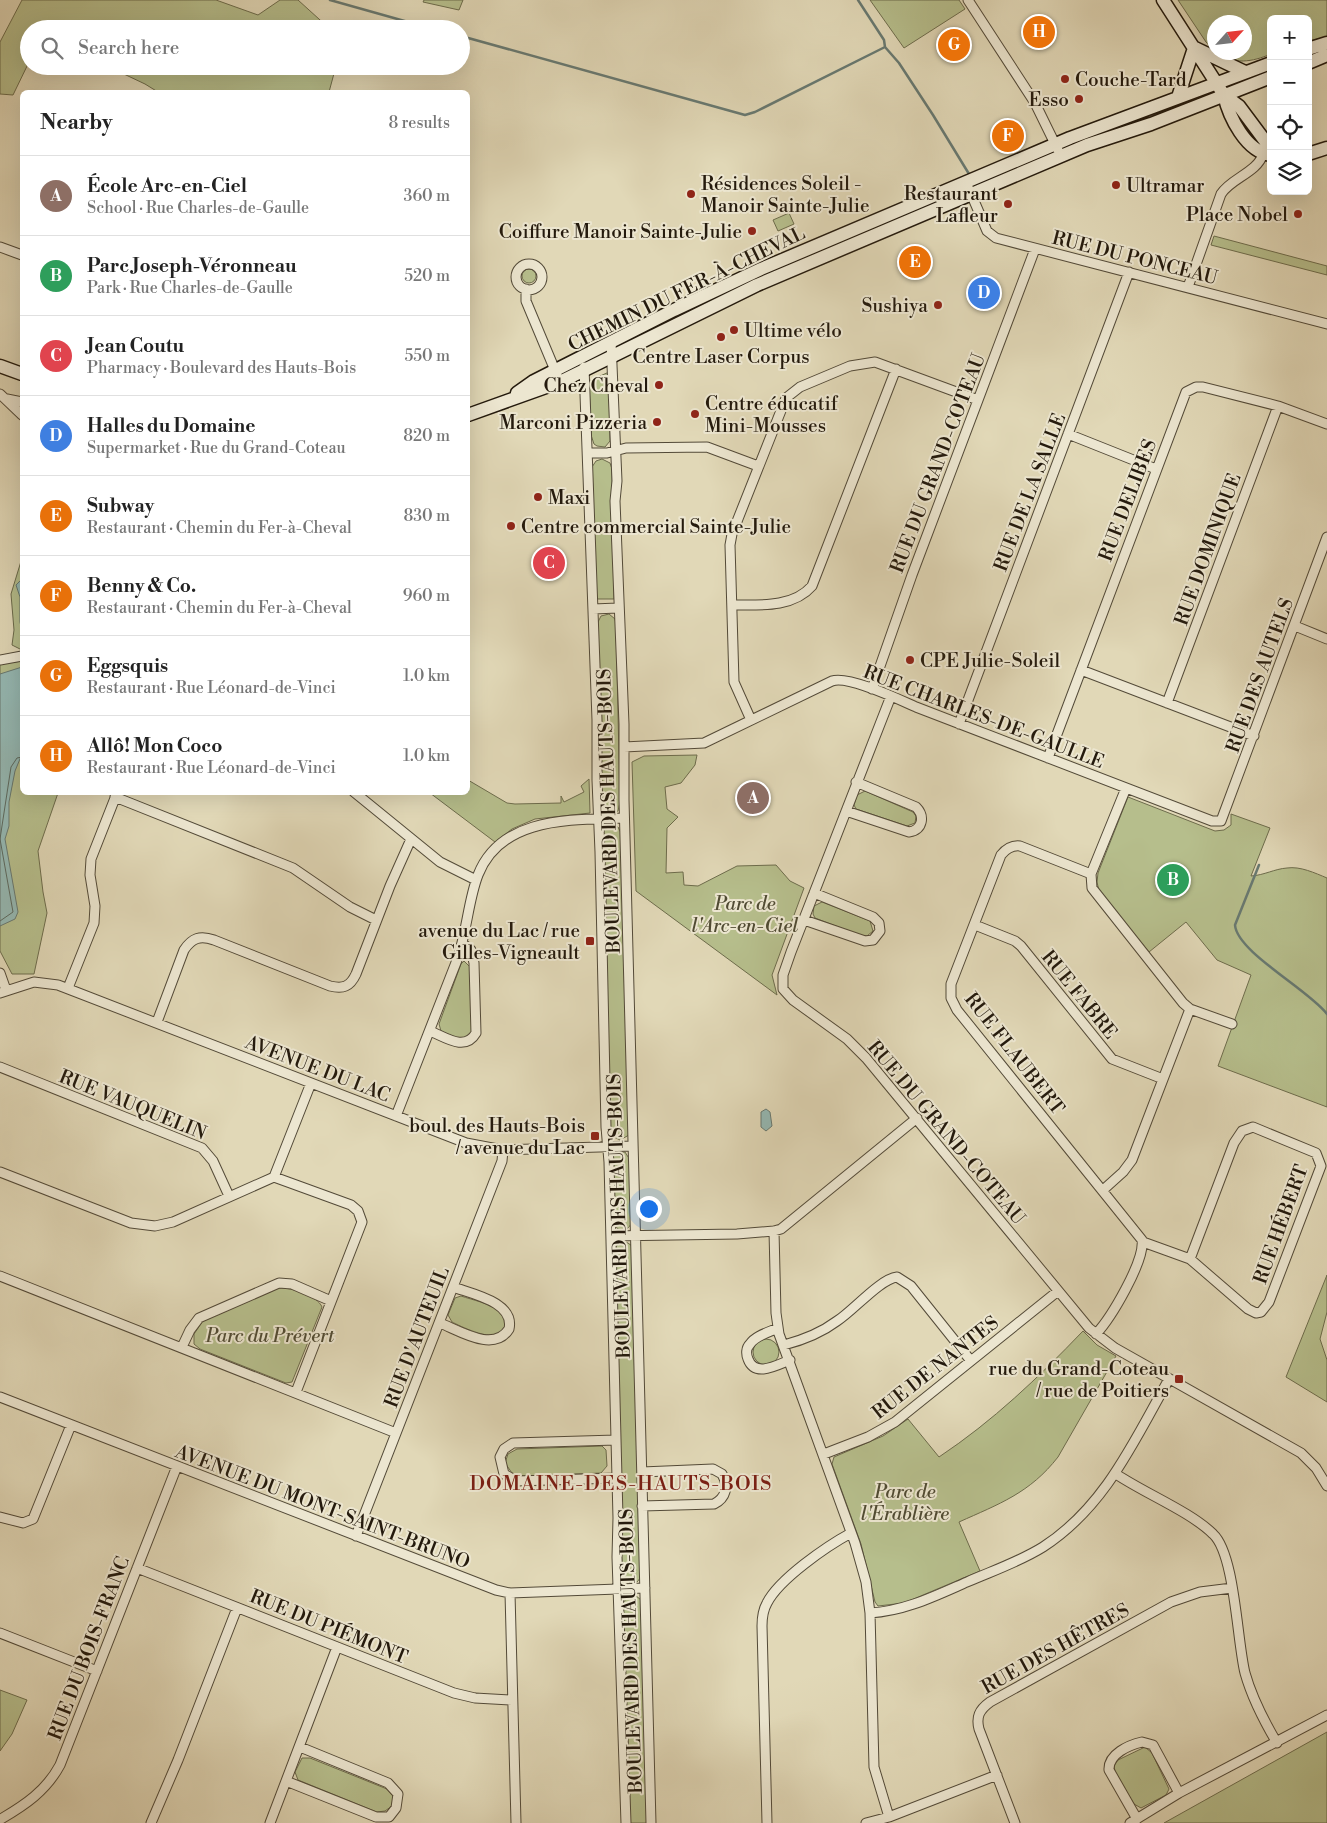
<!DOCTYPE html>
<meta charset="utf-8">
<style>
:root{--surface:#fff;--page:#f2f2f2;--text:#222;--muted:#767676;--line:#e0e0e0;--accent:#8f2418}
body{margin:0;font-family:"Libre Bodoni",serif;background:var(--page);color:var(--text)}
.controls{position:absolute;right:15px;top:15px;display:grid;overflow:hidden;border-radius:8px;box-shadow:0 5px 20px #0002}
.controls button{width:45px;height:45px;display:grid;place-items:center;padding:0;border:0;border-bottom:1px solid var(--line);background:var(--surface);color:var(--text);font:25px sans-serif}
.compass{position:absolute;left:1207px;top:15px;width:45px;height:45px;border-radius:50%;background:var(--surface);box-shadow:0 5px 20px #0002;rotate:63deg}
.you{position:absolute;left:648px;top:1208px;width:18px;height:18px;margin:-12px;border:4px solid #fff;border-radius:50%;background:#1a73e8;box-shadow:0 0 0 8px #1a73e833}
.badge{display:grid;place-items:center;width:32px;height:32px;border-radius:50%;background:var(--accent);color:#fff;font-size:16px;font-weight:700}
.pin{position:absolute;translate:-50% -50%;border:2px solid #fff;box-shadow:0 1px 5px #0006}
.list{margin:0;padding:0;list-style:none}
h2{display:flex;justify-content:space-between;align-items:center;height:65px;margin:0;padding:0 20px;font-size:21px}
h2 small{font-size:16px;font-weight:400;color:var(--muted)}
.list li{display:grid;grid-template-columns:32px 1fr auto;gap:15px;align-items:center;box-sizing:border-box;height:80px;padding:0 20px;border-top:1px solid var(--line)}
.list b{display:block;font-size:19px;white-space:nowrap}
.list p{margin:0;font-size:16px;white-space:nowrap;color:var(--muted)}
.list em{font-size:16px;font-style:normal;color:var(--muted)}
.icon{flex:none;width:28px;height:28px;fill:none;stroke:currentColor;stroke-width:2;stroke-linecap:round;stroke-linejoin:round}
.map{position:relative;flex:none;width:1327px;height:1823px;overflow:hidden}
.search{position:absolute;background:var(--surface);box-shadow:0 5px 20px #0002;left:20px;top:20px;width:450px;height:55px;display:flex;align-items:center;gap:12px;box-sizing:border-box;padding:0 18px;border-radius:28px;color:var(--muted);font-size:19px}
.panel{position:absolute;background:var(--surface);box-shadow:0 5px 20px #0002;left:20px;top:90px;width:450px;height:705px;border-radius:8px}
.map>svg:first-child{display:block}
.green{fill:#b6be8c;stroke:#6d6c4c}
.water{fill:#95b9b4;stroke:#687971}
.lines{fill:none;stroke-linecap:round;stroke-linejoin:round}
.shore{stroke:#5c6a60;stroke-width:1}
.stream{stroke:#687971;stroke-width:2.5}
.street-casing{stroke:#534a38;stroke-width:11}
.secondary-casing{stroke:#241a0d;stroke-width:15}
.street{stroke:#ece6d0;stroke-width:9}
.secondary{stroke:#ece6d0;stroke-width:12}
.poi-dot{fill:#8f2418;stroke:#ece6d0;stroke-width:2}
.labels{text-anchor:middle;stroke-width:4;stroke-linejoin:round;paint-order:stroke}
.poi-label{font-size:19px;fill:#241a0d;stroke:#ece6d0;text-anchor:end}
.street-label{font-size:19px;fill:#241a0d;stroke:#ece6d0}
.park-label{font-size:19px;font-style:italic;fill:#504b33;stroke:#ece6d0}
.neighbourhood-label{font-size:20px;letter-spacing:1px;fill:#7a1f14;stroke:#ece6d0}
</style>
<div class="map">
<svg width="1327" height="1823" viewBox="0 0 1327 1823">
<rect width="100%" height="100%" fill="#e1d8b7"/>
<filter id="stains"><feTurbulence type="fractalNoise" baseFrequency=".004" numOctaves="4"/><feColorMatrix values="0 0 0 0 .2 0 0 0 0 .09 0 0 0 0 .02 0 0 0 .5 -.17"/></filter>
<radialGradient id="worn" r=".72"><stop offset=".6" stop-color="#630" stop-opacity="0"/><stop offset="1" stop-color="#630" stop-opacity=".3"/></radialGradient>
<path class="green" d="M22,0h194l42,15 22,-15h18l32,29h-301v33l-16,33 -13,-1v-52z
M424,0h39l-4,10 -36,-8z
M870,0h89l6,9 -61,39z
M1178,0h149v37l-19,4v-22h-37v35c-19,8 -37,11 -54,-1l27,-1v-30h-30v29l-8,-9z
M107,66h229l-7,26h-171l-13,-8z
M789,213l5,11 -16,7 -5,-11z
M1214,236l113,30v9l-116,-30z
M522 276a7 7 0 1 1 14 0a7 7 0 1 1-14 0Z
M609,372l1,69 -5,6 -8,-1 -3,-2 -3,-9 -2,-54z
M602,459l8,4 2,6 2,130h-17l-1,-4 -4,-128 4,-6z
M22,558v92l-10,-5 2,-15 -3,-36z
M609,614l6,5 1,5 4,178 -2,9 -7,3 -7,-4 -2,-8 -5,-178 4,-8z
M22,661v131l36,1 -20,58 5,41 4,21 -13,61h-22l-12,-23v-287z
M697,755l-2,10 -14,18 -16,4 2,22 11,8 -11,11 -1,45 17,-1 1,13 14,1 39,-20 39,-1 14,16 14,7 -32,87 5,20 -141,-104 -4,-129 12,-6z
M589,779l1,34 -55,6 -23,10 -17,13 -65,-49 38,-1v-12l39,23 8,1 46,-1v-7l3,6 20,-10 -3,-6z
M865,791l48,21 3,4 -1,7 -8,3 -51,-17 -2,-4 3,-10z
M1128,797l87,34 9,-1 7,-5v-11l39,14 -19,48c14,-1 23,-7 36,-8 13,-2 28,5 40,10v229l-109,-41 33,-91 -34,-15 -31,-38 -37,30 -50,-61 -2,-9 1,-9z
M610,825l8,2 3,6 8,302 -9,5 -8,-4 -2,-7 -8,-295 2,-5z
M822,902l48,19 3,10 -6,5h-5l-47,-18 -2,-4 1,-8z
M464,961l6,6 2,63 -4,7 -9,2 -18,-8 -2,-7 22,-60z
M625,1152l5,8 2,62c-3,7 -7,9 -14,7l-5,-6 -1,-66 5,-4z
M621,1241l7,2 4,3 10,330 -5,6 -7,1 -8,-8 -8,-326z
M1327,1275v37l-7,27 7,21v42l-41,-25z
M279,1288c11,-1 39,8 43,19l-30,75 -6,1 -86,-34 -6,-5v-10l9,-13z
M461,1296c12,4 27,7 37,14 5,3 7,8 7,13 1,26 -43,4 -53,-1l-4,-7 7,-17z
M1083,1331l14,14 19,11 -58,101c-28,36 -59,47 -99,65l21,49 -76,32 -26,3 -3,-4 -14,-58 -29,-80 2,-7 49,-21 25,-17 31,38c54,-36 99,-79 144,-126z
M753 1352a13 13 0 1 1 26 0a13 13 0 1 1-26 0Z
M602,1446l4,4 1,16 -6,7 -77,3 -12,-3 -7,-10 3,-9 9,-5z
M629,1595h6l6,5 7,223h-19l-6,-220z
M0,1690l27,10 -15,34 -12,17z
M1327,1732v91h-163z
M1145,1747l7,6 17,36 -3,6 -25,13 -7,-4 -18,-28 -2,-10 4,-6z
M302,1758h8l77,31 6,7 -1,10 -7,5 -8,1 -74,-30 -5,-2 -3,-8z"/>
<path class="water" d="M22,579v52l-2,-9v-25l-4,-12z
M22,667v87l-7,17 -6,31v24l-4,13 13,73 -3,7 -15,7v-252z
M766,1109l4,3 2,14 -6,5 -5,-4v-15z"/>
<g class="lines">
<path class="shore" d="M0,921l13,-9 -13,-73 11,-72 6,-9 5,-1"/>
<path class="stream" d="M330,0l103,29
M461,36l284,79 10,-3 130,-65 -1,-7 -26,-40
M885,47l14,16 34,52 36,59
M1259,865l-24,60c2,27 74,65 92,89"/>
<defs>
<path id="street" d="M968,0l67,103 23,47
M969,189l18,42 9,7 331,86
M0,247l22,8
M516 277a13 13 0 1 1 26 0a13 13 0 1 1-26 0Z
M1188,287l33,-93c10,-16 36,-21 42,-40
M526,289v12l31,74
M611,342l6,139 -2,20 9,223v76l27,1023
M584,367l13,353v60l3,72 6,275 3,35 9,356 -1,39 9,266
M0,394l22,21
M7,399l15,3
M1068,434l88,35
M588,453h19l19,-5 81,-1 51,19
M732,605c27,0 61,3 80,-19l84,-217
M593,609l25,-1
M1295,626l32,13
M0,660l22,-4
M1081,670l173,66
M872,689l40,-114 123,-326
M891,696l-100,256 -8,23v14l10,11 54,39 19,19 223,270 26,20 186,105 15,15 11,18
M1167,703l111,-297
M751,720l-17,-38 -4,-137 2,-11 54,-136 14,-11 50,-21 25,-4 103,38
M959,724l170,-452
M624,747l80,-4 128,-62c16,-6 68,19 84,26l296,114h9l106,-284
M1048,758l138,-366 10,-5h7l75,19 49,18
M1126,788l-35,86 1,14 91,115 7,6 42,15
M354,792l86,70 36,18
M115,797l178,71 57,39 26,13
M846,811l63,21c14,-2 16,-16 7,-25l-60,-25
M1091,874l-71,-28c-8,-1 -14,3 -19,9l-50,129v14l6,12 185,230c3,21 -31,78 -46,94
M804,920l61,21 8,-1 7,-9 -1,-8 -6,-6 -59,-24
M975,925l40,16 6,5 91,113 51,20
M0,973l6,17
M68,988l26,-65 1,-17 -5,-31 1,-16 26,-66
M0,993l34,-11 24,3 408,158 37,7 130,-4
M157,1022l27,-72c8,-12 16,-15 30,-10l116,46c13,3 20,1 26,-12l34,-88 21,-47
M430,1031c15,6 35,21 46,2l-2,-70 -3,-13 -8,-6
M0,1067l202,81 11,13 16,35
M396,1116l61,-156c10,-28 11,-59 21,-85 23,-59 94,-55 146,-57
M0,1172l131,51 24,3 18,-4 101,-45 37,-94
M274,1177l77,28 7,6 4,11 -66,170
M1103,1190l20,-18 9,-12 58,-151
M774,1231l2,82 3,21 76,209 11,39 4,31 4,154 15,50
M611,1236l126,-2 37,-3 7,-2 136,-111
M1143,1242l47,17 58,50 8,4 5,-1 8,-10 52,-136 -5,-13 -63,-26 -11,4 -8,12 -44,116
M0,1276l396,157
M440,1323c20,8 54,30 69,6 6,-27 -37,-35 -56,-42
M778,1328c-9,4 -23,8 -28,16 -4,4 -4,10 -2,15 7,19 29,6 42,1
M784,1345c19,-5 37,-12 53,-24 16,-10 43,-42 60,-44l14,9 60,75
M182,1347l8,-17 9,-12 80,-35 13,1 39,17
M0,1397l496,193 14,3 135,-5
M616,1440l-103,3 -9,6 -4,8 4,17 12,7 101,-3
M824,1454l44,-17 27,-15 163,-131
M642,1472l71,-3 9,5c7,12 4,24 -8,30l-72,2
M1116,1474c28,19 75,38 97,60 22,20 24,107 32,139 7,25 19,48 32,70
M0,1517l23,6 10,-4 38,-94
M356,1536l146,-375 1,-11
M137,1568l317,125 21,5 37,2
M510,1593l6,230
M870,1613c35,-2 65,-17 97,-31 25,-11 52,-20 76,-35 62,-40 91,-106 126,-168
M0,1633l97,38
M286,1781l90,36h13l7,-9 2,-14 -10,-11 -88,-36
M1,1819c24,-14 45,-28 59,-54l117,-299
M1137,1819l-28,-49c-1,-16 20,-25 33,-28l11,3 26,48
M151,1823l27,-63 59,-152
M270,1823l67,-176
M767,1823l-5,-197c0,-8 1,-16 5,-23 12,-24 60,-57 84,-70
M866,1823l23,-6 108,-42
M1015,1823l-36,-94c-3,-12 0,-19 11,-27l181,-100 29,-10 32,-4
M1130,1823l49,-30 148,-78"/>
<path id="secondary" d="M1163,0l61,95 15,11 32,43
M1195,48l50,24
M1308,49l19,-6
M1308,63l19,-8
M1224,95c5,22 22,57 47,60
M1178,97l16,-49
M1308,154l19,-6
M0,366l22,8
M517,393l17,-12 140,-71 87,-41 309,-131 201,-75
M468,415l92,-33 197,-97 330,-140 64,-21 120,-47"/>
</defs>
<use href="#street" class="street-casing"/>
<use href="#secondary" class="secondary-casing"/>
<use href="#street" class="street"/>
<use href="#secondary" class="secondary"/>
</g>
<g class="poi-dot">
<circle cx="1065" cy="79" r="5"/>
<circle cx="1079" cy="99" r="5"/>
<circle cx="1116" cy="185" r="5"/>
<circle cx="691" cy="194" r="5"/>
<circle cx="1008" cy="204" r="5"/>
<circle cx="1298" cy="214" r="5"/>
<circle cx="752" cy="231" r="5"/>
<circle cx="938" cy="305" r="5"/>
<circle cx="734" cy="330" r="5"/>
<circle cx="721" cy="337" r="5"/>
<circle cx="659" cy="385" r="5"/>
<circle cx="695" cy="414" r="5"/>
<circle cx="657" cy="422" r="5"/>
<circle cx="538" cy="497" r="5"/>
<circle cx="511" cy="526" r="5"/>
<circle cx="910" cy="660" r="5"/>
<rect x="585" y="936" width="10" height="10" rx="2.5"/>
<rect x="590" y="1131" width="10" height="10" rx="2.5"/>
<rect x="1174" y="1374" width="10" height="10" rx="2.5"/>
</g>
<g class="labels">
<g class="poi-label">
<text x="1075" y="86" text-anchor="start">Couche-Tard</text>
<text x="1069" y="106">Esso</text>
<text x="701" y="190" text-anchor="start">Résidences Soleil -<tspan x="701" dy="22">Manoir Sainte-Julie</tspan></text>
<text x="1126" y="192" text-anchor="start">Ultramar</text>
<text x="998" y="200">Restaurant<tspan x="998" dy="22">Lafleur</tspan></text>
<text x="1288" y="221">Place Nobel</text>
<text x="742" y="238">Coiffure Manoir Sainte-Julie</text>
<text x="928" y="312">Sushiya</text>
<text x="744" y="337" text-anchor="start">Ultime vélo</text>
<text x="721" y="363" text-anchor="middle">Centre Laser Corpus</text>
<text x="649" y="392">Chez Cheval</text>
<text x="705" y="410" text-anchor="start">Centre éducatif<tspan x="705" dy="22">Mini-Mousses</tspan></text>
<text x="647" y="429">Marconi Pizzeria</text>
<text x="548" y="504" text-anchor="start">Maxi</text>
<text x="521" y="533" text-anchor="start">Centre commercial Sainte-Julie</text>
<text x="920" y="667" text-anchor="start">CPE Julie-Soleil</text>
<text x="580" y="937">avenue du Lac / rue<tspan x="580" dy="22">Gilles-Vigneault</tspan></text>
<text x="585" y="1132">boul. des Hauts-Bois<tspan x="585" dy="22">/ avenue du Lac</tspan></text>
<text x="1169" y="1375">rue du Grand-Coteau<tspan x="1169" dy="22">/ rue de Poitiers</tspan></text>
</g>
<g class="street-label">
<text transform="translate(1135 257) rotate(14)" y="7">RUE DU PONCEAU</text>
<text transform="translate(686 288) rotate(-26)" y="7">CHEMIN DU FER-À-CHEVAL</text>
<text transform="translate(937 463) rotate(-69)" y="7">RUE DU GRAND-COTEAU</text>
<text transform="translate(1029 492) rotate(-69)" y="7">RUE DE LA SALLE</text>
<text transform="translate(1127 500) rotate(-69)" y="7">RUE DELIBES</text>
<text transform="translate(1207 549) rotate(-70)" y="7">RUE DOMINIQUE</text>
<text transform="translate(1259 675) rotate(-70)" y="7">RUE DES AUTELS</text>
<text transform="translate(984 716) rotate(21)" y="7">RUE CHARLES-DE-GAULLE</text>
<text transform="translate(608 811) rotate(-92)" y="7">BOULEVARD DES HAUTS-BOIS</text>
<text transform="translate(1080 994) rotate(51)" y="7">RUE FABRE</text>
<text transform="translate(1015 1053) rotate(52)" y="7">RUE FLAUBERT</text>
<text transform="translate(318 1068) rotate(21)" y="7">AVENUE DU LAC</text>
<text transform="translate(133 1104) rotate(22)" y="7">RUE VAUQUELIN</text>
<text transform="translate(947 1132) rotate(50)" y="7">RUE DU GRAND-COTEAU</text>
<text transform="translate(618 1216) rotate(-92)" y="7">BOULEVARD DES HAUTS-BOIS</text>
<text transform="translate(1280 1224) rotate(-70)" y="7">RUE HÉBERT</text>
<text transform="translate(416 1337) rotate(-69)" y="7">RUE D'AUTEUIL</text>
<text transform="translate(935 1367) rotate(-38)" y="7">RUE DE NANTES</text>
<text transform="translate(323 1506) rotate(21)" y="7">AVENUE DU MONT-SAINT-BRUNO</text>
<text transform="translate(329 1626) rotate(22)" y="7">RUE DU PIÉMONT</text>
<text transform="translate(88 1648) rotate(-69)" y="7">RUE DU BOIS-FRANC</text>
<text transform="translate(1055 1648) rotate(-29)" y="7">RUE DES HÊTRES</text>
<text transform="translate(630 1651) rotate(-92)" y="7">BOULEVARD DES HAUTS-BOIS</text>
</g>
<g class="park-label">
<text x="745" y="910">Parc de<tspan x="745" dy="22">l'Arc-en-Ciel</tspan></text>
<text x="270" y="1342">Parc du Prévert</text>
<text x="905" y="1498">Parc de<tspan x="905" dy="22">l'Érablière</tspan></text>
</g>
<g class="neighbourhood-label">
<text x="621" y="1490">DOMAINE-DES-HAUTS-BOIS</text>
</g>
</g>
<rect width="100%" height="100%" filter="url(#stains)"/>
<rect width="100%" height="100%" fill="url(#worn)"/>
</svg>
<div class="controls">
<button>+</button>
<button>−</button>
<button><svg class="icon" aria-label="locate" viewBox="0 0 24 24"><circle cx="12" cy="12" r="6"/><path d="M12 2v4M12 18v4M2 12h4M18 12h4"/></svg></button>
<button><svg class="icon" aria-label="layers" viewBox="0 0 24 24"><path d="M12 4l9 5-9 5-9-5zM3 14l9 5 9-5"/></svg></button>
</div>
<svg class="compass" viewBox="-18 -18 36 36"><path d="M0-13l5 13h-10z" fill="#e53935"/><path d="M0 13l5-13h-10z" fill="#767676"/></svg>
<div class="you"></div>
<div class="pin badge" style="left:753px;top:798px;background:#8d6e63">A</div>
<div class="pin badge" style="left:1173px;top:880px;background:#2e9e5b">B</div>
<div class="pin badge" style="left:549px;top:563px;background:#e0444e">C</div>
<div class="pin badge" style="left:984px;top:293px;background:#3f7fe0">D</div>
<div class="pin badge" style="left:915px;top:262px;background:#e8710a">E</div>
<div class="pin badge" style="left:1008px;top:136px;background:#e8710a">F</div>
<div class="pin badge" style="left:954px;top:45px;background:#e8710a">G</div>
<div class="pin badge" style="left:1039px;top:32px;background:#e8710a">H</div>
<div class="search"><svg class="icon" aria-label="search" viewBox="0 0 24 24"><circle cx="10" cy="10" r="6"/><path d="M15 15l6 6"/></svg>Search here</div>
<section class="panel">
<h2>Nearby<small>8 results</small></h2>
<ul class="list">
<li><span class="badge" style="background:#8d6e63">A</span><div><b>École Arc-en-Ciel</b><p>School · Rue Charles-de-Gaulle</p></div><em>360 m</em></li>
<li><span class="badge" style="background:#2e9e5b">B</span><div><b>Parc Joseph-Véronneau</b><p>Park · Rue Charles-de-Gaulle</p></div><em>520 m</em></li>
<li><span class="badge" style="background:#e0444e">C</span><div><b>Jean Coutu</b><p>Pharmacy · Boulevard des Hauts-Bois</p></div><em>550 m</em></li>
<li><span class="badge" style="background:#3f7fe0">D</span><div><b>Halles du Domaine</b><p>Supermarket · Rue du Grand-Coteau</p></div><em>820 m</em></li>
<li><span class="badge" style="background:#e8710a">E</span><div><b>Subway</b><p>Restaurant · Chemin du Fer-à-Cheval</p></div><em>830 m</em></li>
<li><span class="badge" style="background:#e8710a">F</span><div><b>Benny &amp; Co.</b><p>Restaurant · Chemin du Fer-à-Cheval</p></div><em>960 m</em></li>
<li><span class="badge" style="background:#e8710a">G</span><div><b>Eggsquis</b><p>Restaurant · Rue Léonard-de-Vinci</p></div><em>1.0 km</em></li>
<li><span class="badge" style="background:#e8710a">H</span><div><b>Allô! Mon Coco</b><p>Restaurant · Rue Léonard-de-Vinci</p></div><em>1.0 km</em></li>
</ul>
</section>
</div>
